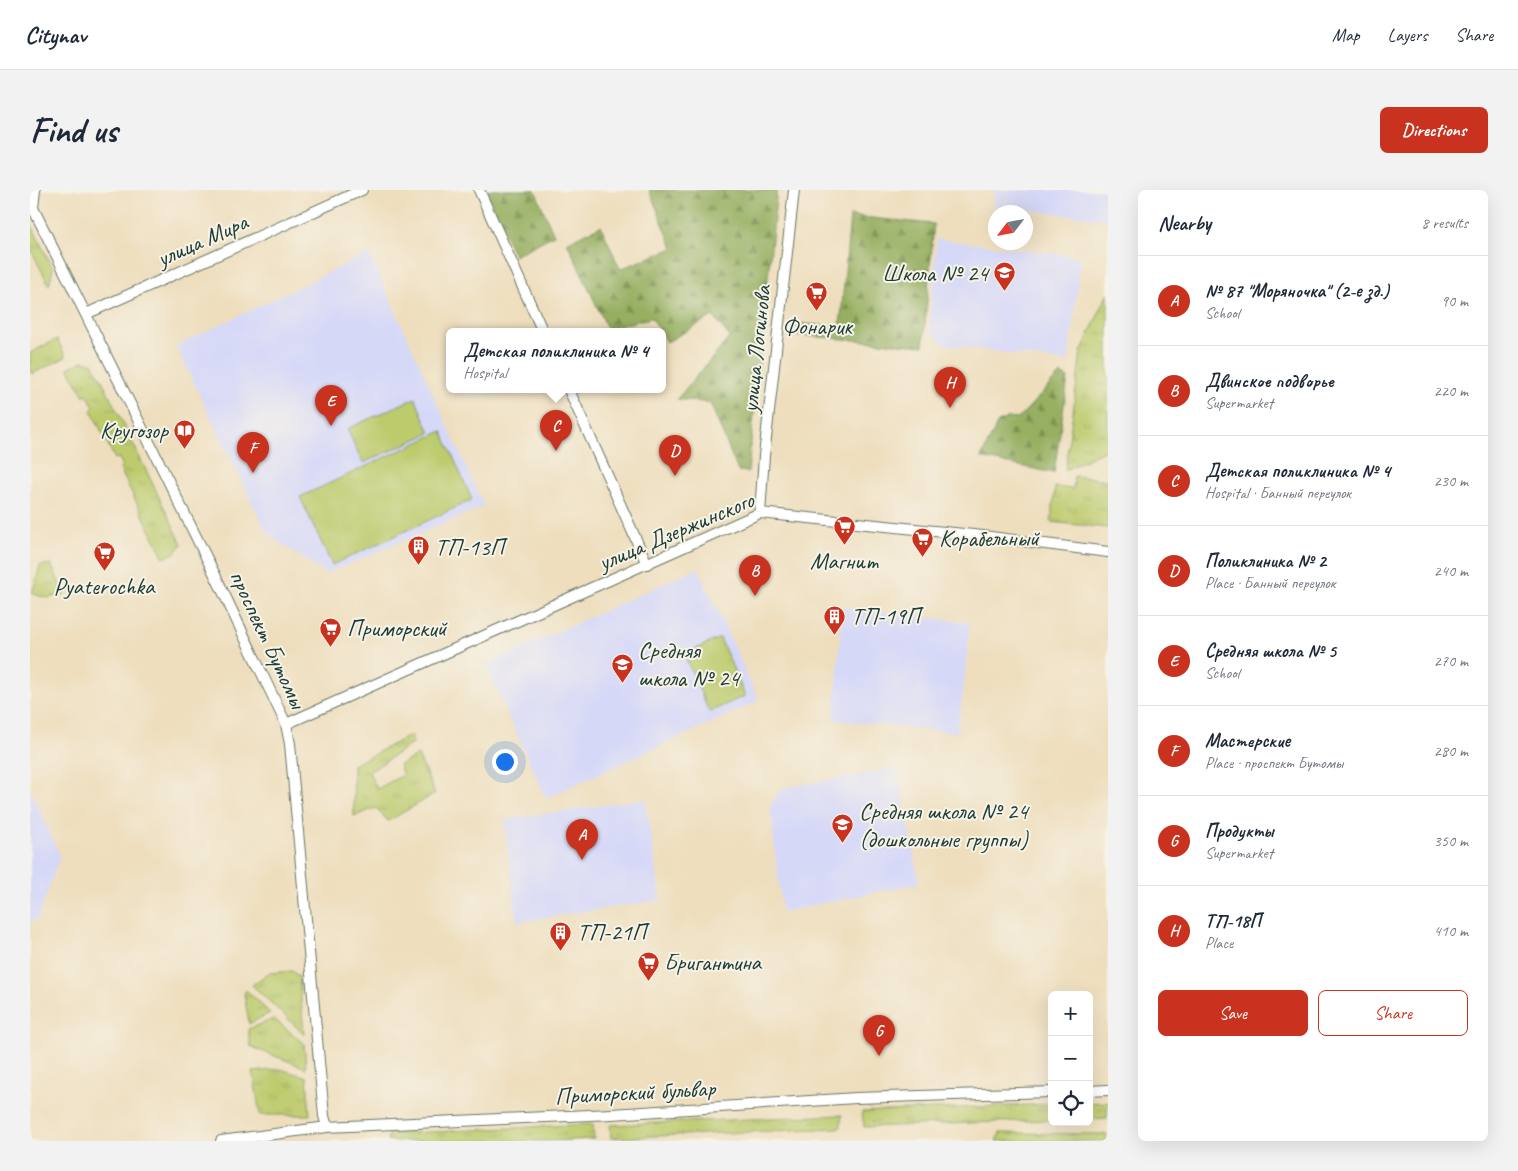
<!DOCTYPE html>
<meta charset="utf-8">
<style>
:root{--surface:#fff;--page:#f2f2f3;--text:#1f2937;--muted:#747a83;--line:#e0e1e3;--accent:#c8321e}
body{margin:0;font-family:Caveat,sans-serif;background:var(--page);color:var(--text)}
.controls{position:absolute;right:15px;bottom:15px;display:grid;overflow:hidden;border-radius:8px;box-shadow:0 5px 20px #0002}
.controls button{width:45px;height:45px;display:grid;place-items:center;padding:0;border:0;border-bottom:1px solid var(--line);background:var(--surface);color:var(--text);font:25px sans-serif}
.compass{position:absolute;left:958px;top:15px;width:45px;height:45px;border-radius:50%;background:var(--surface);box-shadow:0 5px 20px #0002;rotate:238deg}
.you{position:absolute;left:474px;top:571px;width:18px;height:18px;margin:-12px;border:4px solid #fff;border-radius:50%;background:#1a73e8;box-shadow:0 0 0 8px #1a73e833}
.badge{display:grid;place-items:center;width:32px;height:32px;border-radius:50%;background:var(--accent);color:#fff;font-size:16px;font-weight:700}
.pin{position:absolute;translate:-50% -41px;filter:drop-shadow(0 1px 2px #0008)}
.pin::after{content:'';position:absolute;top:26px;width:18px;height:15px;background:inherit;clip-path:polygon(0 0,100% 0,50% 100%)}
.popup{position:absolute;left:416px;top:138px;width:220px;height:65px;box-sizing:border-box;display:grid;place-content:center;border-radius:8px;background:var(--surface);filter:drop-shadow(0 1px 4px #0005);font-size:16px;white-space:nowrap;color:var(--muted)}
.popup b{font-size:19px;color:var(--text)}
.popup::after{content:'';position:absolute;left:50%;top:100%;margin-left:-10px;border:10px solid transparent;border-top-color:var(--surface)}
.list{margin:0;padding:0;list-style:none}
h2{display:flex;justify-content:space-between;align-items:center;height:65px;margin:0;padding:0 20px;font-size:21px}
h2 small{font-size:16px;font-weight:400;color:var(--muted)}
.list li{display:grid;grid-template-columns:32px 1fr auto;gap:15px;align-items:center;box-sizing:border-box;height:90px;padding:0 20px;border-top:1px solid var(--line)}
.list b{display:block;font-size:19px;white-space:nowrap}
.list p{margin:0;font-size:16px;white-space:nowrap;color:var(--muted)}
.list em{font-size:16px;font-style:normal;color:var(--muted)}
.actions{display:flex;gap:10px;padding:15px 20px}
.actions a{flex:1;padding:11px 0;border:1px solid var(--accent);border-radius:8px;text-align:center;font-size:18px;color:var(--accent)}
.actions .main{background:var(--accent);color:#fff}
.icon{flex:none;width:28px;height:28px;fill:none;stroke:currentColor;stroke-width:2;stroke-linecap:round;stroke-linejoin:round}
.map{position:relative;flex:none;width:1078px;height:951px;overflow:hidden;border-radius:8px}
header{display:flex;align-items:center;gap:30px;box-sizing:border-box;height:70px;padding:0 25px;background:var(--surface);border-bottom:1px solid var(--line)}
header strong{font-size:24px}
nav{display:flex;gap:28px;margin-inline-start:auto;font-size:18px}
.intro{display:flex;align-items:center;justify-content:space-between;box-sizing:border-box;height:120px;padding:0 30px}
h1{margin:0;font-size:35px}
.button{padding:12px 22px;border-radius:8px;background:var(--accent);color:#fff;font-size:18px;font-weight:700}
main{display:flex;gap:30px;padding:0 30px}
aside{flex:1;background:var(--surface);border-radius:8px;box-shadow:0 5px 20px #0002}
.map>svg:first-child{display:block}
.built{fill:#d6d8f8}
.grass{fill:url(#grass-tufts);stroke:#6e8450}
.forest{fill:url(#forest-firs);stroke:#5a764a}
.pitch{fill:#bdcb6d;stroke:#6e8450}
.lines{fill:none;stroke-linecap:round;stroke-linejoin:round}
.minor-casing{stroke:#677564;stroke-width:12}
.minor{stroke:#fff;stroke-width:10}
.labels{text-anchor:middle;stroke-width:4;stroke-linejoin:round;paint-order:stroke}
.street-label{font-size:24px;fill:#1f3d34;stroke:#f7f3e8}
.poi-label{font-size:24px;fill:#1f3d34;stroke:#f7f3e8;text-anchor:start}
</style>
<header>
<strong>Citynav</strong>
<nav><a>Map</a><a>Layers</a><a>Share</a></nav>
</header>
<div class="intro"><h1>Find us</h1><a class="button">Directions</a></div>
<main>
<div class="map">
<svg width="1078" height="951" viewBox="0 0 1078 951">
<defs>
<pattern id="grass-tufts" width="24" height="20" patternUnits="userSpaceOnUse" patternTransform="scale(1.25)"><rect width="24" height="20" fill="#bdcb6d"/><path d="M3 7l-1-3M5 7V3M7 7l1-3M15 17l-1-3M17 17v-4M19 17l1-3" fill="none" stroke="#a2af5f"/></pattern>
<pattern id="forest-firs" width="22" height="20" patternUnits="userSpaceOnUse" patternTransform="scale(1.25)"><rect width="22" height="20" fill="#96af60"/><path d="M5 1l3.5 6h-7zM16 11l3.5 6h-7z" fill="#7a9050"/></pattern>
</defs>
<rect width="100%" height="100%" fill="#f7f3e8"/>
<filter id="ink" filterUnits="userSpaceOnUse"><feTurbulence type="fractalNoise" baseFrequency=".02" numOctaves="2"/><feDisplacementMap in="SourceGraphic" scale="10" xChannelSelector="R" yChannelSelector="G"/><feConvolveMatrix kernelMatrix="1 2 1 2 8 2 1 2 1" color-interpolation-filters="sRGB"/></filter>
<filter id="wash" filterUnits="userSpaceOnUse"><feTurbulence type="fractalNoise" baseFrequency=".0096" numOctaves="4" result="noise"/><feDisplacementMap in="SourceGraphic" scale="20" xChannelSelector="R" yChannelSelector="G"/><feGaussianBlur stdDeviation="1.12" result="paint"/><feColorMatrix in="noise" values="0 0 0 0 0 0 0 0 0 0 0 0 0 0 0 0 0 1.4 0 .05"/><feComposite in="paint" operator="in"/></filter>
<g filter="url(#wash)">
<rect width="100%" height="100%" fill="#eedebd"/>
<path class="built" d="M964,0h114v30l-114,-14z
M907,49l144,18 -13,105 -125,-18 -14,-16z
M339,63l115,253 -158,68 -50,-34 -11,-11 -89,-183z
M668,378l61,133 -213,97 -61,-133z
M812,417l128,16 -7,69 -6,41 -123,-13z
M868,578l21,115 -137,29 -12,-106 11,-18z
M0,599l30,67 -23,64 -7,1z
M615,609l16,101 -144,22 -13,-102z"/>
<path class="grass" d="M1,34l22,45 -4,16 -19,-37v-23z
M1078,103v156l-43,21 16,-118z
M27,149l9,18 -34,17 -2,-4v-17z
M53,171l9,2 9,15 81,166 -6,8 -12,6 -44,-89 3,-2 -4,-9 -4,1 -24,-49 3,-3 -7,-13 -3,2 -16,-28z
M1044,286l34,4v48l-57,-6 4,-35 18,2z
M21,374l13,30 -16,4 -16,-4 8,-28z
M381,545l2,8 -44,29 8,17 26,-14 -4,-10 19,-10 17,39 -47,27 -12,-13 -22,8 -1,-51z
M262,781l7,6 5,57 -52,-49 16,-12z
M216,800l24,23 -21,11 -5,-30z
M244,829l30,24 2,25 -55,-21 -3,-18z
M250,879l27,8 3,38h-50l-7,-43z
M1078,912l-1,16 -18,1v-16z
M1022,914v16l-188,7 -2,-15z
M812,925l-2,13 -229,10 -1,-13z
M563,934l1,15 -43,2h-164l2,-7z
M970,943l107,1 -1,7h-110z"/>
<path class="forest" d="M455,0h50l19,45 -40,21z
M619,0h128l-29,282 -10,-1 -28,-68 -33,-4 53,-62 -17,-21 -46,26 -5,-10h-1l-9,-14 -45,10 -40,-86 34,-16 19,43 53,-21z
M820,26l84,8 -11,122 -127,-11 1,-12 43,4z
M1030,184l8,4 -14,95 -73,-15 17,-36 10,-4 10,1z"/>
<path class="pitch" d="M385,208l15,35 -67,30 -16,-34z
M412,241l30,69 -140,65 -32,-68z
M690,448l25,58 -36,16 -25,-58z"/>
</g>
<g filter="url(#ink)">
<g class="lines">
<defs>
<path id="minor" d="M5,0l-2,18 184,371 69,145 4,20 34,372 3,11
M449,0l64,142
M56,124l276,-124
M539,200l78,174
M730,323l4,-57 30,-266
M256,534l474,-211 223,23 125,16
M1059,901l19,-1
M191,951l106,-14 285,-13 244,-16 196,-6"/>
</defs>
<use href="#minor" class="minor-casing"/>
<use href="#minor" class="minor"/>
</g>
</g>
<defs>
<symbol id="school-pin" viewBox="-11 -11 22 30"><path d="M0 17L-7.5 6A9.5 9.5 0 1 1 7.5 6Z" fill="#c8321e" stroke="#f7f3e8"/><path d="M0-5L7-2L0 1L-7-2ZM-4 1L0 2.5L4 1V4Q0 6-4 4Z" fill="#fff"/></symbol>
<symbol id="supermarket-pin" viewBox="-11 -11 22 30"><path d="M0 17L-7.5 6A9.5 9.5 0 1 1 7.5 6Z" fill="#c8321e" stroke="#f7f3e8"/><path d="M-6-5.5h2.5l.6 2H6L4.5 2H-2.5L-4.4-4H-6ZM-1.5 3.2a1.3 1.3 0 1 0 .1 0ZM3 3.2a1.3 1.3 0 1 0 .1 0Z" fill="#fff"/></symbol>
<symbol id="library-pin" viewBox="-11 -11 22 30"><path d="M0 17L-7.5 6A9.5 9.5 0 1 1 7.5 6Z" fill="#c8321e" stroke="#f7f3e8"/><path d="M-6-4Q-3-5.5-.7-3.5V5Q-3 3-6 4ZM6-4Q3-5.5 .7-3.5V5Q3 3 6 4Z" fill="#fff"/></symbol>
<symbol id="building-pin" viewBox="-11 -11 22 30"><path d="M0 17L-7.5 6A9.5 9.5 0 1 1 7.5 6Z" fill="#c8321e" stroke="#f7f3e8"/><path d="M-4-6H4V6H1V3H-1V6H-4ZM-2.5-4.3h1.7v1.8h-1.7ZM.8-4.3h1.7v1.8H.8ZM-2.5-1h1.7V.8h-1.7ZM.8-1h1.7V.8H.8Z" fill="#fff"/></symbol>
</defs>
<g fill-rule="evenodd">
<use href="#school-pin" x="962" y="70" width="25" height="34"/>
<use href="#supermarket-pin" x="774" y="90" width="25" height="34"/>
<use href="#library-pin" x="142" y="228" width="25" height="34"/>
<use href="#supermarket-pin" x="802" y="324" width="25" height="34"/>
<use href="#supermarket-pin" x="880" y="336" width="25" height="34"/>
<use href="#building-pin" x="376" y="344" width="25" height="34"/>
<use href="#supermarket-pin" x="62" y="350" width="25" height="34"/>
<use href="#building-pin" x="792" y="414" width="25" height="34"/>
<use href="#supermarket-pin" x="288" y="426" width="25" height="34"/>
<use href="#school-pin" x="580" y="462" width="25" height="34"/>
<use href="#school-pin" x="800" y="622" width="25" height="34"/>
<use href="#building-pin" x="518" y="730" width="25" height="34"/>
<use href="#supermarket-pin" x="606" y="760" width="25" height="34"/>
</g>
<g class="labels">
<g class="street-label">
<text transform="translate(172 50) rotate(-24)" y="8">улица Мира</text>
<text transform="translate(726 159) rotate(-84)" y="8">улица Логинова</text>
<text transform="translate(646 341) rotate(-23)" y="8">улица Дзержинского</text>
<text transform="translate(238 449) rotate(65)" y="8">проспект Бутомы</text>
<text transform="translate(605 902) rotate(-3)" y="8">Приморский бульвар</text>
</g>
<g class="poi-label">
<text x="958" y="91" text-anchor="end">Школа № 24</text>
<text x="787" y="144" text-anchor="middle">Фонарик</text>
<text x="138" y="248" text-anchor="end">Кругозор</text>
<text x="909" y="356">Корабельный</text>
<text x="405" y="365">ТП-13П</text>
<text x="814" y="379" text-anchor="middle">Магнит</text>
<text x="74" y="404" text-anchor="middle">Pyaterochka</text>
<text x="821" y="434">ТП-19П</text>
<text x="317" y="446">Приморский</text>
<text x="608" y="468">Средняя<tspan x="608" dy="28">школа № 24</tspan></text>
<text x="829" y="629">Средняя школа № 24<tspan x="829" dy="28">(дошкольные группы)</tspan></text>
<text x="547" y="750">ТП-21П</text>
<text x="634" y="780">Бригантина</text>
</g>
</g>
</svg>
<div class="controls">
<button>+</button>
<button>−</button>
<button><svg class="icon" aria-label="locate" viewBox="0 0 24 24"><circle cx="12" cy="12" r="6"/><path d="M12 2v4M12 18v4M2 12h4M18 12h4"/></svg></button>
</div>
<svg class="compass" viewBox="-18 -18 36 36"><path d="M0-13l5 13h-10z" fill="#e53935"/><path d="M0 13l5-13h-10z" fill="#747a83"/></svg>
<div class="you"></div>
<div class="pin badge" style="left:552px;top:670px">A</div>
<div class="pin badge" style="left:725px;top:406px">B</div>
<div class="pin badge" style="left:526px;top:261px">C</div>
<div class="popup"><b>Детская поликлиника № 4</b>Hospital</div>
<div class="pin badge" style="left:645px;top:286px">D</div>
<div class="pin badge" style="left:301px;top:236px">E</div>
<div class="pin badge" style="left:223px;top:283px">F</div>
<div class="pin badge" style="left:849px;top:866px">G</div>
<div class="pin badge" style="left:920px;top:218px">H</div>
</div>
<aside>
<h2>Nearby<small>8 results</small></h2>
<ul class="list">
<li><span class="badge">A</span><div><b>№ 87 &quot;Моряночка&quot; (2-е зд.)</b><p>School</p></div><em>90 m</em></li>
<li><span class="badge">B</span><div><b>Двинское подворье</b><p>Supermarket</p></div><em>220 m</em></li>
<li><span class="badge">C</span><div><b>Детская поликлиника № 4</b><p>Hospital · Банный переулок</p></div><em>230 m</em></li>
<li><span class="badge">D</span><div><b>Поликлиника № 2</b><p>Place · Банный переулок</p></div><em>240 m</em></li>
<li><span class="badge">E</span><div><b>Средняя школа № 5</b><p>School</p></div><em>270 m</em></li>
<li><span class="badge">F</span><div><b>Мастерские</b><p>Place · проспект Бутомы</p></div><em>280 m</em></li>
<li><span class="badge">G</span><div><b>Продукты</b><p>Supermarket</p></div><em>350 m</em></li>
<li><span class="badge">H</span><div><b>ТП-18П</b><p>Place</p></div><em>410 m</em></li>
</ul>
<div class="actions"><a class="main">Save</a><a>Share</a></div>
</aside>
</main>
